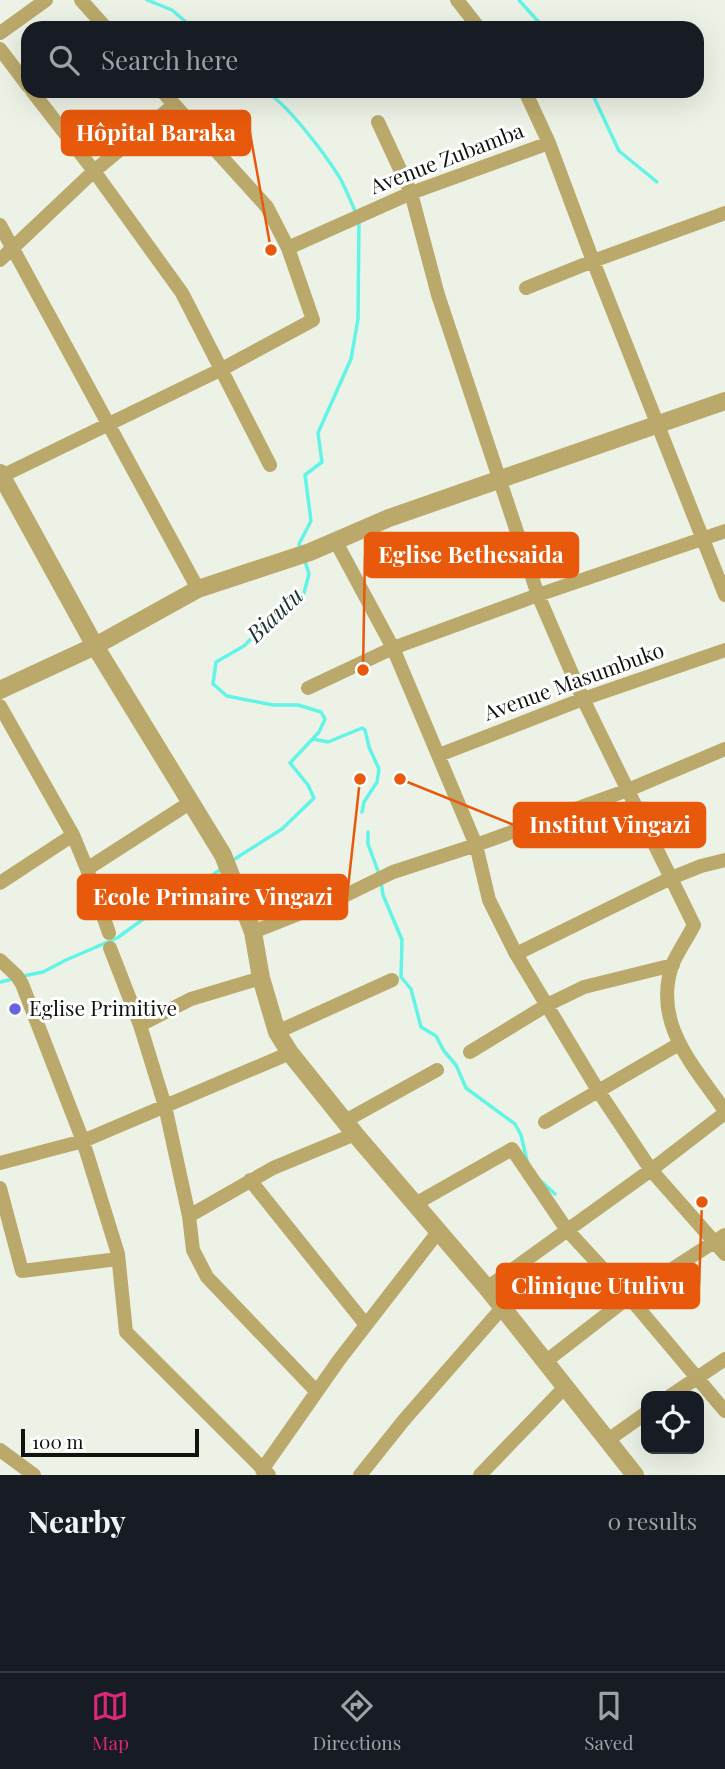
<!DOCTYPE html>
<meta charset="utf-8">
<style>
:root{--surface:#171b24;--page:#242831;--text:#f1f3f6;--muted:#9ea1a6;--line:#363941;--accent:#db2777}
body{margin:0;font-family:"Playfair Display",serif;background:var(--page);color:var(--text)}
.controls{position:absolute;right:21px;bottom:21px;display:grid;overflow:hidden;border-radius:14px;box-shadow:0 7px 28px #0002}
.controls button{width:63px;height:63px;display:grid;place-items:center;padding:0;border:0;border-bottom:2px solid var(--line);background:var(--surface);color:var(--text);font:35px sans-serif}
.scale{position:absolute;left:21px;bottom:18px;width:178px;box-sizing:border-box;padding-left:7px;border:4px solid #11130f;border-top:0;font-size:19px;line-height:24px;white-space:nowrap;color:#11130f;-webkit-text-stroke:5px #fff;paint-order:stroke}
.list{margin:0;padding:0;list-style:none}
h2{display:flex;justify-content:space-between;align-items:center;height:91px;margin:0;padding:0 28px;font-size:30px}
h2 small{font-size:23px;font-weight:400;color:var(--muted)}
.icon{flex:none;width:38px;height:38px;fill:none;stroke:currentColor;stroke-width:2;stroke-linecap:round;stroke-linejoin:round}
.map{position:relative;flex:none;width:725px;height:1475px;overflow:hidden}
.search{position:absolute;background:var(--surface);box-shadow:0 7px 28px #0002;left:21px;right:21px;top:21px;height:77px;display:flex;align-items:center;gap:18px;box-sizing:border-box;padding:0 24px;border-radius:21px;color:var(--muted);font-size:26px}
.sheet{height:196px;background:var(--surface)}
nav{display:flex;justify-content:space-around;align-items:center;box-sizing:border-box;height:98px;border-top:2px solid var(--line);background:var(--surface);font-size:19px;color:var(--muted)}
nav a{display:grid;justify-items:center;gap:4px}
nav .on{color:var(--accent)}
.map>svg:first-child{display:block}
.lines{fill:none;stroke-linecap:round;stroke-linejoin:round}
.stream{stroke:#62f4e7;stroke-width:3.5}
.minor{stroke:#bba96b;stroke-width:14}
.tertiary{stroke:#bba96b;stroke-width:18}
.poi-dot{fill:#6864dd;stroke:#fff;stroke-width:2.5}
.labels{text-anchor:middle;stroke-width:6;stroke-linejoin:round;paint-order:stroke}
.street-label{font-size:21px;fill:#11130f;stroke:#fff}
.poi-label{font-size:21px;fill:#11130f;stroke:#fff;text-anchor:start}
.water-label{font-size:23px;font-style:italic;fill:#1a3330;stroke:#fff}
.leader{fill:none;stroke:#e8590c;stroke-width:2.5}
.callout-dot{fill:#e8590c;stroke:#fff;stroke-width:2.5}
.callout{fill:#e8590c;stroke:#e8590c;stroke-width:2.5}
.callout-label{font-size:23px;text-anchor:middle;font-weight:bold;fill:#fff}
</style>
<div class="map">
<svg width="725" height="1475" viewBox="0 0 725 1475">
<rect width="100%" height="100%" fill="#edf2e6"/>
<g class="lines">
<path class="stream" d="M147,0l25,10 21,18
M519,0l25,28
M264,91c21,9 63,66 76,87 6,11 11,24 16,35
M591,91l28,60 38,31
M301,550l-2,-6 12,-23 -6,-46 17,-13 -4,-29 33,-74 7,-40 1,-99
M313,739l15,3 34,-14 3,2 4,17 10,22 -2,13 -13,20 -2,10
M368,832v12l11,30
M233,860l49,-31 32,-31 -6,-13 -18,-22 29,-31 6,-13 -4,-7 -23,-7h-25l-46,-9 -14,-12 3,-22 28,-16 33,-34 27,-19 5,-19 -4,-13
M381,882l2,13 19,45 -1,37 10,12 10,38 15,9 8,15 12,14 10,23 49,36 6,11 6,26
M23,976l20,-4 23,-12 51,-22 32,-23 35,-19 37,-27
M0,982l13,-3
M541,1181l14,13"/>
<path class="minor" d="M81,0l25,28
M457,0l22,28
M0,33l46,-33
M0,49l28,37
M32,91l62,80 88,122 88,172
M525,91l24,52 44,118 132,334
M378,122l33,71 27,102 100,300 45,104 111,226c-6,12 -15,25 -21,38 -22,59 21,103 52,148
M0,225l198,364
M288,248l123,-55 138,-50
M0,260l94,-89 80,-66
M526,288l67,-27 132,-48
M0,477l222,-108 91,-49 -25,-72 -21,-41 -105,-116
M336,542l57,106 83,197 13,55 27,54 83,138 52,78 74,84
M308,688l85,-40 145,-53 187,-64
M0,706l73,129 14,34 22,64
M439,755l144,-56 142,-49
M87,869l104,-67
M0,883l73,-48
M253,932l91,-36 49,-24 83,-27 152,-55 97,-41
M110,948l30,77 25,81 24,110 4,34 14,27 109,114
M516,954l155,-76 30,-12 24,-6
M0,960l17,16 5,8 61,157 35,113 8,78 143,143
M140,1025l51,-26 70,-21
M277,1032l115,-52
M470,1052l77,-47 37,-18 89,-22
M345,1121l92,-51
M545,1122l134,-78
M0,1163l83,-22 207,-88
M250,1180l116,145
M0,1188l22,83 96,-12
M415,1204l97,-55 55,81 62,67 96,114
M189,1216l84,-48 82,-34
M487,1288l164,-118 74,-57
M545,1362l84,-65 96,-62
M670,1396l55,-37
M608,1440l38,-27
M0,1450l34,25
M262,1470l77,-110 99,-128
M360,1475l44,-55 98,-112
M480,1475l84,-87"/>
<path class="tertiary" d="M0,473l95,173 128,209 30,77 8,46 16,54 13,21 65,81 132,154 148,187
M0,690l95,-44 103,-57 112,-37 79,-34 336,-117"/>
</g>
<circle class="poi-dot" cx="15" cy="1009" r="7"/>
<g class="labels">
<g class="street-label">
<text transform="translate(447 159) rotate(-21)" y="7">Avenue Zubamba</text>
<text transform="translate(574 682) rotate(-20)" y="7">Avenue Masumbuko</text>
</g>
<g class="poi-label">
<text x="29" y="1016">Eglise Primitive</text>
</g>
<g class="water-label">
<text transform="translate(275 615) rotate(-44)" y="8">Biautu</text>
</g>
</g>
<path class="leader" d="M271 250L250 133M363 670L365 555M400 779L514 825M360 779L347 897M702 1202L699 1286"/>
<g class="callout-dot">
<circle cx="271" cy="250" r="7"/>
<circle cx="363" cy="670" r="7"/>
<circle cx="400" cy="779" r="7"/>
<circle cx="360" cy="779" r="7"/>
<circle cx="702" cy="1202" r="7"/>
</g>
<g class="callout">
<rect x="62" y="111" width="188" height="44" rx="7"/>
<rect x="365" y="533" width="213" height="44" rx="7"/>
<rect x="514" y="803" width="191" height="44" rx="7"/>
<rect x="78" y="875" width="269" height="44" rx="7"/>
<rect x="497" y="1264" width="202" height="44" rx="7"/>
</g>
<g class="callout-label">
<text x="156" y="141">Hôpital Baraka</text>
<text x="471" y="563">Eglise Bethesaida</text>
<text x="610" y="833">Institut Vingazi</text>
<text x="213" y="905">Ecole Primaire Vingazi</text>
<text x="598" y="1294">Clinique Utulivu</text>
</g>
</svg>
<div class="controls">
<button><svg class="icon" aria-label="locate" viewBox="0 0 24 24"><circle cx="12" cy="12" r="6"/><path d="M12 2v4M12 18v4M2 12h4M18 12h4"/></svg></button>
</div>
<div class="scale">100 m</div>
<div class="search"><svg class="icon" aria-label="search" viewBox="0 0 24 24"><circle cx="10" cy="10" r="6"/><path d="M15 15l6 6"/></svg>Search here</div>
</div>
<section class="sheet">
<h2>Nearby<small>0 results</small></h2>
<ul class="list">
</ul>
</section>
<nav>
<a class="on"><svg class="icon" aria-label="map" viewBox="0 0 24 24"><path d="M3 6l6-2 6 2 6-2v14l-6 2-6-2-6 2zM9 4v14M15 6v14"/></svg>Map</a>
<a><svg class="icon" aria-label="directions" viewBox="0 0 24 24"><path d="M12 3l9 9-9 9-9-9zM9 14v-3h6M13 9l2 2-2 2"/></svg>Directions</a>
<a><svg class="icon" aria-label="saved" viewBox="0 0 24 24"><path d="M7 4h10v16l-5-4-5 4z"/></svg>Saved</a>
</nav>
